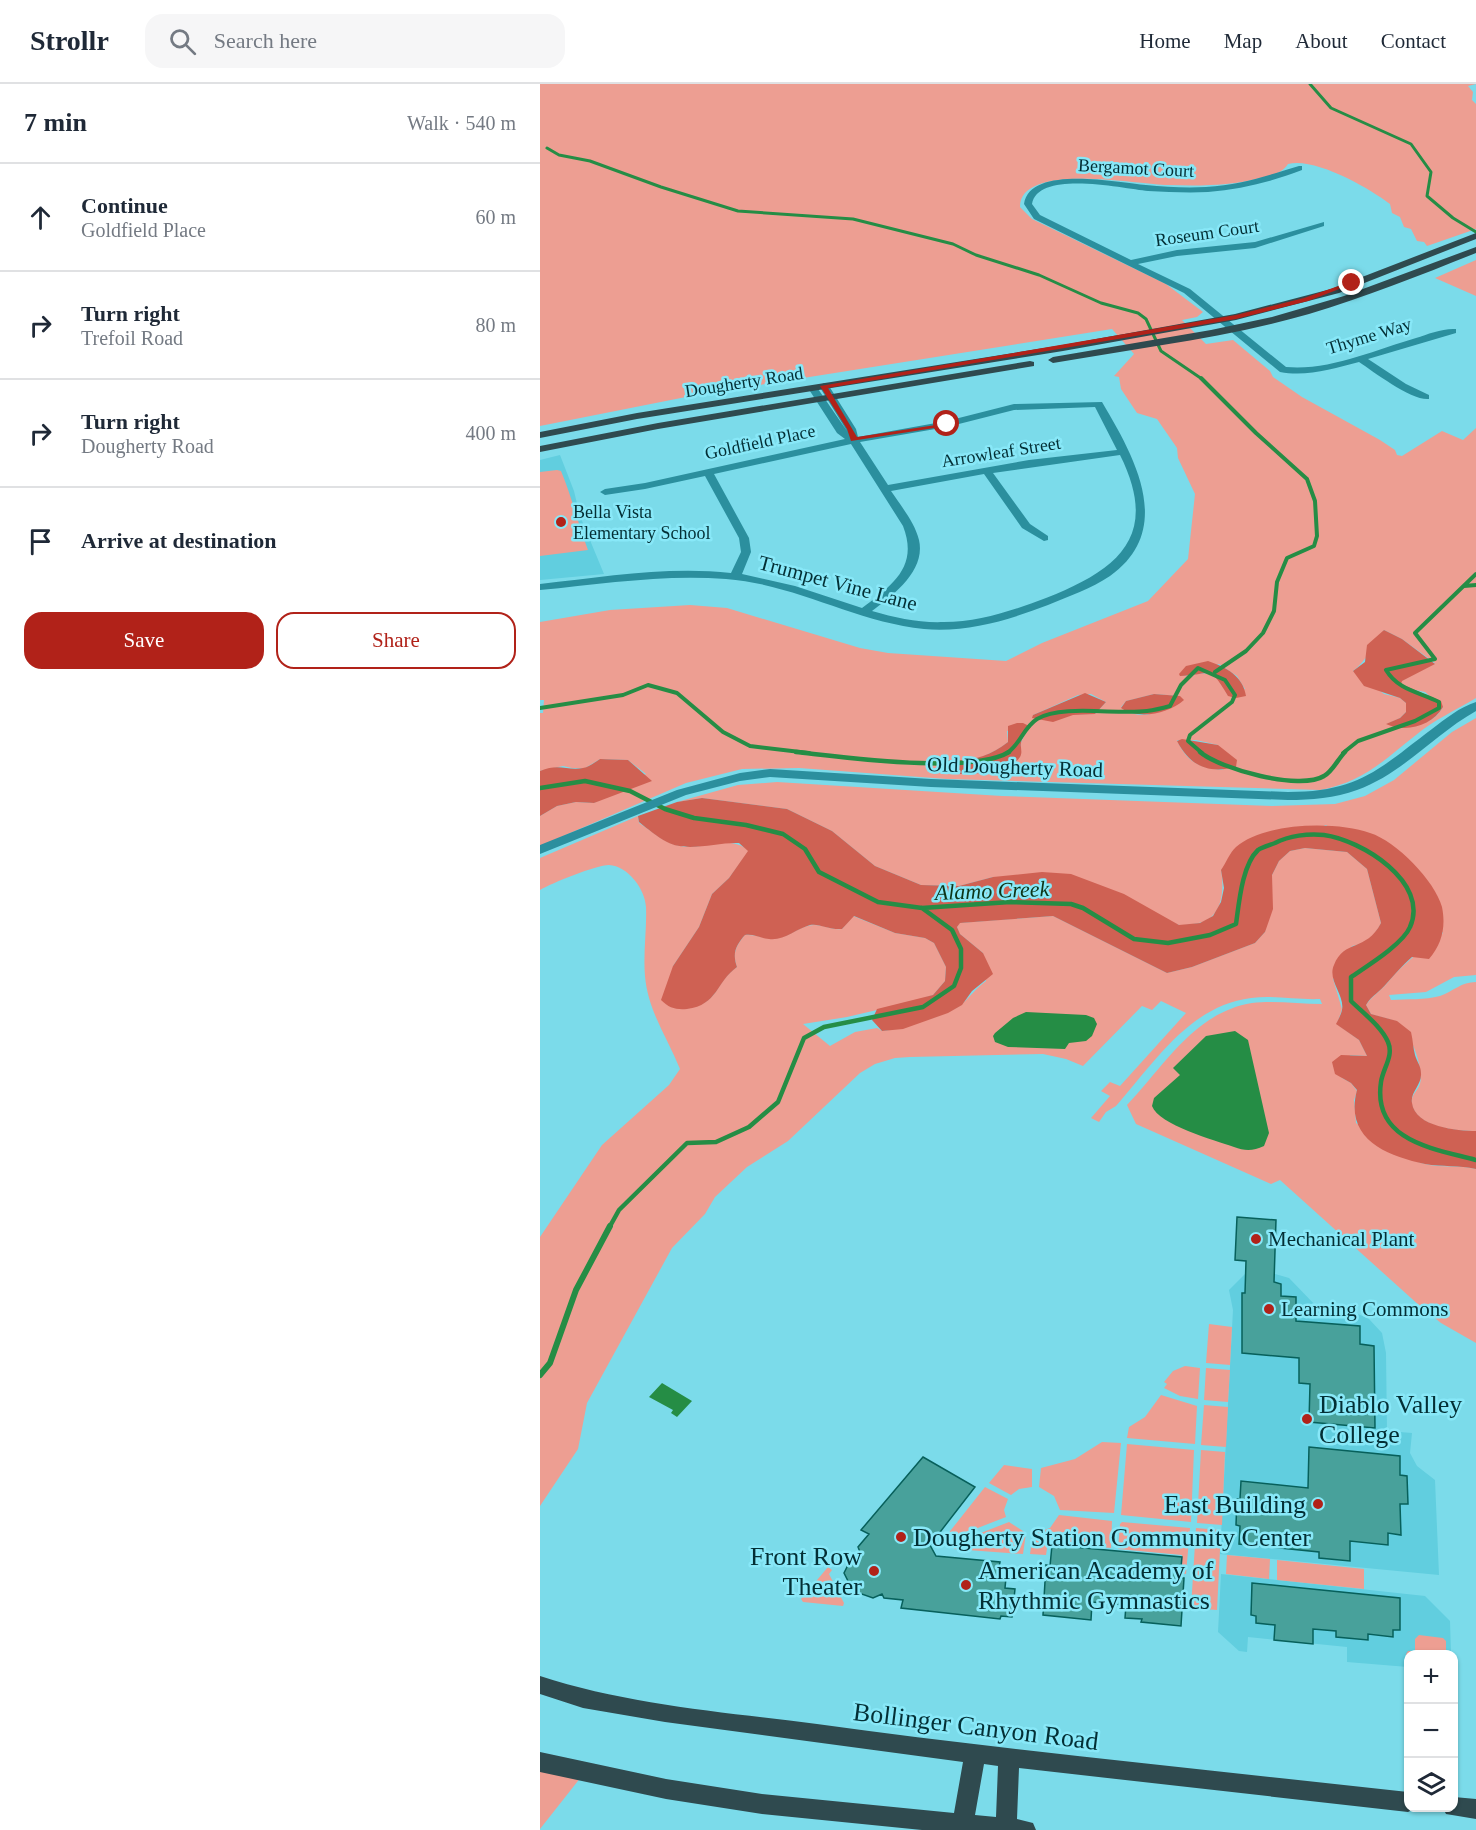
<!DOCTYPE html>
<meta charset="utf-8">
<style>
:root{--surface:#fff;--page:#f6f6f7;--text:#1f2937;--muted:#747a83;--line:#e0e1e3;--accent:#b12219}
body{margin:0;font-family:Georgia,serif;background:var(--page);color:var(--text)}
.controls{position:absolute;right:18px;bottom:18px;display:grid;overflow:hidden;border-radius:12px;box-shadow:0 2px 4px #0004}
.controls button{width:54px;height:54px;display:grid;place-items:center;padding:0;border:0;border-bottom:2px solid var(--line);background:var(--surface);color:var(--text);font:30px sans-serif}
.stop{position:absolute;width:18px;height:18px;margin:-14px;border:4px solid #b12219;border-radius:50%;background:#fff}
.stop.end{background:#b12219;border-color:#fff;box-shadow:0 2px 6px #0008}
.list{margin:0;padding:0;list-style:none}
h2{display:flex;justify-content:space-between;align-items:center;height:78px;margin:0;padding:0 24px;font-size:26px}
h2 small{font-size:20px;font-weight:400;color:var(--muted)}
.list li{display:grid;grid-template-columns:39px 1fr auto;gap:18px;align-items:center;box-sizing:border-box;height:108px;padding:0 24px;border-top:2px solid var(--line)}
.list b{display:block;font-size:22px;white-space:nowrap}
.list p{margin:0;font-size:20px;white-space:nowrap;color:var(--muted)}
.list em{font-size:20px;font-style:normal;color:var(--muted)}
.actions{display:flex;gap:12px;padding:18px 24px}
.actions a{flex:1;padding:14px 0;border:2px solid var(--accent);border-radius:18px;text-align:center;font-size:21px;color:var(--accent)}
.actions .main{background:var(--accent);color:#fff}
.icon{flex:none;width:33px;height:33px;fill:none;stroke:currentColor;stroke-width:2;stroke-linecap:round;stroke-linejoin:round}
.map{position:relative;flex:none;width:936px;height:1746px;overflow:hidden}
header{display:flex;align-items:center;gap:36px;box-sizing:border-box;height:84px;padding:0 30px;background:var(--surface);border-bottom:2px solid var(--line)}
header strong{font-size:28px}
nav{display:flex;gap:33px;margin-inline-start:auto;font-size:21px}
.search{width:420px;height:54px;background:var(--page);display:flex;align-items:center;gap:15px;box-sizing:border-box;padding:0 21px;border-radius:18px;color:var(--muted);font-size:22px}
main{display:flex}
aside{flex:1;background:var(--surface)}
.map>svg:first-child{display:block}
.built{fill:#61cedf}
.green{fill:#ed9e92;fill-rule:evenodd}
.forest{fill:#cf6153}
.water{fill:#258d45}
.lines{fill:none;stroke-linecap:round;stroke-linejoin:round}
.stream-far3{stroke:#258d45;stroke-width:3}
.stream-far2{stroke:#258d45;stroke-width:4}
.stream-far1{stroke:#258d45;stroke-width:4.5}
.stream{stroke:#258d45;stroke-width:6}
.building{fill:#48a19b;stroke:#07605b;stroke-width:1.5}
.minor{fill:#2b8f9e;fill-rule:evenodd}
.major{fill:#2f4a4f;fill-rule:evenodd}
.route{fill:#b12219}
.poi-dot{fill:#b12219;stroke:#88e8f8;stroke-width:2}
.labels{text-anchor:middle;stroke-width:5;stroke-linejoin:round;paint-order:stroke}
.far-street-label{font-size:18px;fill:#032f35;stroke:#88e8f8}
.far-poi-label{font-size:18px;fill:#032f35;stroke:#88e8f8;text-anchor:start}
.street-label{font-size:21px;fill:#032f35;stroke:#88e8f8}
.poi-label{font-size:21px;fill:#032f35;stroke:#88e8f8;text-anchor:start}
.water-label{font-size:22px;font-style:italic;fill:#0d3518;stroke:#88e8f8}
.near-poi-label{font-size:26px;fill:#032f35;stroke:#88e8f8;text-anchor:start}
.near-street-label{font-size:26px;fill:#032f35;stroke:#88e8f8}
</style>
<header>
<strong>Strollr</strong>
<div class="search"><svg class="icon" aria-label="search" viewBox="0 0 24 24"><circle cx="10" cy="10" r="6"/><path d="M15 15l6 6"/></svg>Search here</div>
<nav><a>Home</a><a>Map</a><a>About</a><a>Contact</a></nav>
</header>
<main>
<aside>
<h2>7 min<small>Walk · 540 m</small></h2>
<ul class="list">
<li><svg class="icon" aria-label="ahead" viewBox="0 0 24 24"><path d="M12 20V5M6 11l6-6 6 6"/></svg><div><b>Continue</b><p>Goldfield Place</p></div><em>60 m</em></li>
<li><svg class="icon" aria-label="right" viewBox="0 0 24 24"><path d="M7 20v-9h11M14 6l5 5-5 5"/></svg><div><b>Turn right</b><p>Trefoil Road</p></div><em>80 m</em></li>
<li><svg class="icon" aria-label="right" viewBox="0 0 24 24"><path d="M7 20v-9h11M14 6l5 5-5 5"/></svg><div><b>Turn right</b><p>Dougherty Road</p></div><em>400 m</em></li>
<li><svg class="icon" aria-label="arrive" viewBox="0 0 24 24"><path d="M6 21V4h12l-3 4 3 4H6"/></svg><div><b>Arrive at destination</b></div></li>
</ul>
<div class="actions"><a class="main">Save</a><a>Share</a></div>
</aside>
<div class="map">
<svg width="936" height="1746" viewBox="0 0 936 1746">
<rect width="100%" height="100%" fill="#7bdbea"/>
<path class="built" d="M20,371l14,36 6,25 24,58 -64,6v-120z
M725,1187l24,7 28,29h13l28,7 11,5 13,14 4,20 1,78 25,2 -2,20 7,13 18,14 4,95 -219,-21 13,-244 -4,-20 17,-17z
M681,1490l204,22 25,25 1,33h-43v13l-61,-5v-15l-99,-10 -1,15 -8,-1 -21,-19z"/>
<path class="green" d="M0,0h936l-8,2 5,6 -1,8 4,4v125l-49,17 -3,-4 -7,-1 -6,-12 -7,-2 -4,-10 -8,-4 -2,-9c-21,-16 -75,-47 -102,-40 -6,9 -17,12 -28,14 -30,8 -61,8 -92,7 -27,0 -148,-24 -148,22l12,12 134,65 37,28 -6,5 -15,3 24,24 27,-4 37,31 3,6 29,20 78,43 15,10 2,5 5,1 40,-25 21,9 13,-12v270c-20,12 -42,22 -60,37 -33,26 -53,47 -96,55l-373,-11 -148,-11 -57,1 -56,14 -146,63v-30l17,-10 19,-4 18,1 52,-29 -18,-14 -28,-1 -15,9h-13l-9,-2 -23,5v-58h3l1,-13h-4v-78l70,-12 80,-5 37,3 133,40 28,5 118,8 36,-18 106,-42 40,-42 7,-65 -17,-36 -1,-10 -20,-29 -20,-6 -16,-24 -2,-12 -5,-1 20,-22 -22,-25 -416,66 -156,31zM844,546l18,9 33,24 -34,18v3l10,5 14,3 18,15c-12,22 -34,18 -56,17l13,-6 6,-6v-9l-6,-5 -16,-4 -31,-23c14,-11 21,-27 31,-41zM679,580l18,12 8,13 -18,5c-9,-29 -25,-19 -46,-18zM551,610l15,8 -11,12 -62,1 45,-20zM614,610l26,2c-18,15 -37,28 -59,11l5,-6zM491,642l-7,10 -3,7v9l-6,10 -34,11 -20,-12c17,-1 33,-8 47,-19l-1,-11zM637,656h19l22,5 5,25c-23,-2 -37,-8 -46,-30z
M936,176v36l-41,-18z
M17,386l4,1c11,26 17,53 27,79l-48,6v-84z
M936,634v257l-22,2 -28,15 -37,3 2,5c16,-1 34,0 49,-4 14,-5 21,-14 36,-14v149c-19,0 -58,-3 -64,-26 -2,-10 5,-13 8,-21 4,-16 -9,-52 -23,-62 -4,-3 -19,-5 -26,-8l-5,-9c7,-10 16,-15 23,-24 16,-19 35,-33 54,-48l-117,-108 -105,45c4,22 1,52 -28,54 -4,0 -10,2 -14,1 -7,-2 -15,-8 -21,-11l-165,-37 -34,9 -38,-1 -46,-19 -43,-35 -45,-22 -85,-11 -25,4 61,-17 39,-3 225,14 270,10 63,-2 30,-8 29,-16 58,-48z
M98,732l1,7c13,8 25,20 41,23 24,5 48,-13 69,5l-20,27 -17,16 -13,33 -26,39 11,43c38,-6 28,-24 53,-42 -5,-14 -1,-21 8,-32 12,-1 21,5 33,3 12,-2 24,-13 36,-13 11,0 16,5 28,4l11,-13 42,17 30,5 9,5 12,24 -1,14 -12,14 -22,7 -64,15 -44,7 27,22 25,-14 22,-4 5,3c16,-1 69,-17 80,-27 9,-8 14,-16 24,-23l-3,-28 -23,-19 -3,-7 2,-4 94,-7 114,57 25,-6 63,-24 10,-11 7,-57 7,-14 11,-10 15,-3 42,4 20,17 14,54c-7,14 -14,20 -29,23l-19,33 9,30 -5,15 22,16 8,16 -17,-1 -8,23 9,5 6,8 -3,9 2,23c21,14 44,35 69,41 16,4 34,1 51,5v174l-35,-20 -20,-16 -141,-127 -9,4 -135,-60 -9,-19c37,-39 68,-93 125,-102 22,-3 47,1 70,1l-2,-5c-23,1 -46,-4 -69,-1 -62,8 -97,65 -135,108l-10,6 -7,10 -8,-4 19,-22 -9,-5 9,-9 10,4 66,-73 -25,-12 -9,9 -10,-4 -59,60 -17,-7 -23,-5 -133,3 -15,1 -20,6 -15,9 -72,68 -41,26 -32,30 -10,17 -33,34 -85,155 -9,46 -38,57v-269l62,-92 67,-60 11,-16c-13,-32 -32,-58 -35,-93 -2,-23 2,-47 1,-69 -1,-18 -18,-41 -37,-42 -13,0 -57,18 -69,25v-32z
M669,1240l23,3 -2,38 -24,-2z
M645,1282l15,2 -2,31 -18,-3 -16,-8 3,-4 -3,-2 9,-11z
M666,1284l24,2 -2,32 -24,-2z
M621,1311l36,11 -2,38 -68,-6 2,-11 16,-10z
M664,1321l24,2 -2,40 -25,-2z
M562,1358l19,1 -7,70 -54,-3 -6,-14 -15,-9 2,-19 34,-9z
M587,1360l67,6 -3,72 -70,-7z
M661,1366l24,2 -3,73 -25,-2z
M464,1381l28,4v18l-13,2 -8,6 -22,-12z
M445,1403l23,12 -4,11 2,7 -54,21 -5,-3z
M519,1431l53,6 -1,27 -63,-6 -2,13 -16,-1 3,-20 17,-6z
M469,1438l17,11 -3,21 -69,-5 1,-6z
M582,1438l68,6 -4,46 -5,-1 1,-18 -64,-6 2,-25z
M656,1444l25,2 -4,80 -26,-2z
M687,1471l43,4 -1,20 -43,-5z
M737,1476l87,9v20l-87,-9z
M288,1483l4,3 -3,4 15,29 -1,3 -40,-4 -2,-3z
M879,1551l24,3 3,3v12l-38,1v9l-2,-9 2,-3h7v-12z
M0,1676l45,12 -45,57z"/>
<path class="forest" d="M844,546l18,9 33,25 -33,17 -1,3 40,17 2,6c-11,19 -37,26 -57,17l14,-6 6,-6v-9l-6,-5 -36,-12 -11,-15 12,-9 2,-17z
M668,577c18,6 35,15 38,35l-10,2 -8,-2c-19,-32 -16,-21 -48,-20l-1,-2 7,-8z
M545,609l21,9 -11,12 -22,1 -20,7 -21,-4 1,-3z
M614,610l26,2 4,4c-16,14 -46,20 -63,8l5,-7z
M477,639h6l8,4c-4,4 -9,10 -10,16 -1,4 2,9 -1,14 -9,16 -68,23 -81,11l7,-8c24,2 43,-3 62,-18v-16z
M642,655l36,6 19,15 -1,7c-28,7 -46,-1 -59,-26z
M60,675l28,1 24,21 -58,22 -18,-1 -19,4 -17,10v-45c19,-8 27,0 43,-3 6,-1 12,-6 17,-9z
M162,714l85,11 45,22 43,35 46,19 38,1 34,-9 49,-5 29,2 53,20 55,31 21,-2 13,-7 8,-14 3,-14 -3,-18c5,-7 9,-18 15,-23 29,-25 100,-26 134,-14 26,8 65,48 72,74 4,20 0,37 -13,52l-17,-2c-10,9 -17,17 -25,26 -7,9 -15,12 -21,22l5,9 26,7 14,11c2,8 2,16 4,23 2,7 6,11 6,18 1,12 -11,19 -9,30 3,24 46,28 64,28v38c-17,-4 -34,-2 -51,-5 -39,-8 -81,-25 -68,-74l-6,-7 -16,-9 -3,-12 9,-7 26,1 -8,-16 -23,-16c2,-4 5,-9 6,-14 3,-15 -15,-30 -8,-45 10,-26 32,-13 47,-42l-14,-54 -20,-17 -42,-4 -15,3 -11,10 -7,14 1,34 -8,23 -10,11 -63,24 -25,6 -114,-57 -93,7 -3,4 3,7 23,19 10,21 -21,17 -10,14 -14,8 -45,16 -21,2 -10,-11 5,-11 56,-14 12,-14 1,-14 -12,-24 -9,-5 -30,-5 -41,-17 -12,13c-13,1 -23,-6 -32,-4 -14,4 -26,16 -41,14 -10,-1 -14,-5 -24,-4 -9,10 -13,18 -8,32 -21,15 -19,38 -50,42 -11,1 -18,-1 -26,-9l12,-34 26,-39 13,-33 17,-16 19,-27 -9,-8c-22,-1 -52,10 -72,-1 -10,-5 -19,-13 -28,-20l-1,-6 39,-14z"/>
<path class="water" d="M486,928l60,3 8,3 3,6 -5,12 -6,5 -17,2 -4,6 -57,-2 -13,-5 -2,-6 2,-3 18,-15z
M695,947l13,9 21,93 -5,13c-11,5 -19,5 -30,1 -20,-7 -75,-22 -82,-41l2,-8 26,-23 -7,-7 33,-32z
M122,1299l30,18 -15,16 -6,-4 2,-3 -24,-13z"/>
<g class="lines">
<path class="stream-far3" d="M770,0l21,24 80,36 20,28 -4,24 26,22 23,14
M7,64l12,7 31,6 71,26 77,24 115,8 100,25 23,11 63,20 62,28 37,10 8,6 15,32 41,28"/>
<path class="stream-far2" d="M661,294l55,55 51,46 8,22 2,35 -3,10 -27,12 -10,24 -3,29 -11,22 -17,18 -31,21
M924,502l12,-1
M0,624l83,-13 25,-10 29,8 46,39 27,14 59,7
M467,669c13,-8 16,-25 30,-34 25,-15 80,-4 110,-8 8,-1 16,-3 23,-5l11,-21 17,-17 27,12 10,15 -3,7 -42,33 -2,6 14,12
M803,669l15,-12 57,-20 24,-13v-6c-20,-10 -41,-12 -53,-32l49,-11 -20,-26 61,-59"/>
<path class="stream-far1" d="M256,668c47,5 176,23 213,0
M660,668c20,17 100,39 124,24 8,-4 14,-17 21,-24
M0,704l45,-7 45,10 35,18 29,9 52,7 37,9 22,15 14,23 59,30 44,6 88,-6 61,2 12,4 51,31 34,4 42,-8 26,-11c3,-21 6,-59 22,-74 4,-3 12,-5 17,-7 14,-7 33,-10 49,-8 37,5 106,47 86,92 -7,17 -43,39 -59,50v24c12,12 30,25 37,41 6,14 -5,26 -7,40 -9,60 55,67 95,78
M69,1144l10,-18 68,-67 29,-1 33,-15 29,-25 26,-64 20,-11 99,-20 31,-21 7,-18v-19l-9,-19 -30,-22"/>
<path class="stream" d="M0,1291l10,-12 26,-73 34,-64"/>
</g>
<path class="building" d="M697,1133l39,3 -2,62 7,2v12l15,1v24l64,5v18l14,2 1,82 -66,-6 1,-38 -11,-1v-25l-57,-5v-60h3l1,-32 -11,-1z
M769,1363l91,9v19l7,1 1,28h-8l1,31 -13,-2v12l-38,-4v20l-31,-3v-6l-80,-8 1,-18 -4,-1 1,-26h3l1,-18 67,7z
M383,1373l52,30 -45,58 6,11 64,6 -1,5h8l-2,21 10,1 -3,28 -11,-1 -1,3 -99,-11 2,-8 -19,-2 -2,-4 -9,4 -20,-7 -9,-18 9,-18 7,-3 -2,-5 11,-13 -8,-4z
M512,1461l130,12 -2,21h4l-3,48 -40,-4 1,-3 -17,-1 1,-13 -34,-3 -1,18 -48,-5 3,-50 4,1z
M712,1499l148,15v32h-7v7l-25,-3v6l-32,-3v-6l-23,-2v15l-39,-4 1,-15 -19,-2v-7l-5,-1z"/>
<g class="lines">
<path class="minor" d="M759,82h3v4c-31,12 -61,19 -94,22 -20,1 -40,0 -60,-1 -23,-2 -110,-22 -116,13l8,11 91,45 46,-10 78,-8 69,-20v4l-69,22 -78,8 -39,8 52,25 96,78c44,4 88,-17 130,-29 12,-4 27,-10 40,-9v4l-88,26 38,25 23,11v4c-17,2 -55,-27 -70,-37 -26,7 -53,15 -79,10l-96,-79 -150,-74 -10,-15c6,-40 95,-21 122,-19 20,2 40,3 60,2 35,-2 60,-11 93,-21z
M284,299l5,3 27,43 2,8 89,-16 67,-17 88,-2c32,54 74,127 8,174 -19,13 -41,20 -62,29 -39,15 -82,28 -124,24 -68,-7 -129,-45 -198,-50 -62,-5 -124,5 -186,11v-6c63,-7 128,-18 191,-11l10,-21 -2,-14 -34,-62 -60,13 -40,6 -5,-3 5,-3 40,-6 200,-44 -8,-6 -29,-45 8,-2 31,45 -28,-45zM555,323l22,43 -88,10 -141,25 -28,-43 87,-15 67,-17zM311,360l52,82c16,41 -11,59 -41,82l-67,-22 -53,-12 9,-22 -2,-14 -35,-64zM580,371c41,82 -3,115 -74,143 -32,12 -67,24 -102,24 -25,1 -48,-4 -72,-11 21,-16 54,-40 47,-71 -4,-17 -18,-34 -28,-49l93,-17 38,54 22,13 4,-1v-4l-18,-12 -37,-51z
M936,618v9c-41,23 -74,63 -119,79 -22,8 -46,10 -69,10l-357,-13 -161,-10 -30,4 -54,14 -146,59v-9l137,-55 63,-17 30,-4 161,10 357,13c71,0 91,-23 144,-63 13,-10 28,-22 44,-27z"/>
<path class="major" d="M936,149v6l-137,54 -103,27 -173,31 -426,68 -97,19v-6l97,-19 426,-68 172,-31 96,-25z
M936,163v6c-55,22 -110,44 -167,61 -84,24 -171,34 -256,49l-5,-3 5,-3 158,-27 61,-13 72,-21z
M490,277l4,1v4l-376,63 -118,23v-6l118,-23z
M0,1592c89,29 184,36 277,48 196,27 394,46 591,68v16h8l-8,4 -389,-44 -2,51 16,4 3,7h-114l-160,-16 -96,-15 -126,-27v-20l126,27 96,15 192,19 9,-51 -298,-40 -82,-14 -43,-14zM444,1680l14,2 -2,51 -21,-2z
M914,1713l22,2v20l-30,-5 -3,-6h11z"/>
</g>
<path class="route" d="M810,198l5,1 -47,18 -72,18 -408,69 29,49 92,-14 -2,3 -96,15 -4,-12 -27,-43 416,-71 68,-17z"/>
<g class="poi-dot">
<circle cx="21" cy="438" r="6"/>
<circle cx="716" cy="1155" r="6"/>
<circle cx="729" cy="1225" r="6"/>
<circle cx="767" cy="1335" r="6"/>
<circle cx="778" cy="1420" r="6"/>
<circle cx="361" cy="1453" r="6"/>
<circle cx="334" cy="1487" r="6"/>
<circle cx="426" cy="1501" r="6"/>
</g>
<g class="labels">
<g class="far-street-label">
<text transform="translate(596 84) rotate(3)" y="6">Bergamot Court</text>
<text transform="translate(667 149) rotate(-8)" y="6">Roseum Court</text>
<text transform="translate(829 252) rotate(-17)" y="6">Thyme Way</text>
<text transform="translate(204 298) rotate(-9)" y="6">Dougherty Road</text>
<text transform="translate(220 358) rotate(-12)" y="6">Goldfield Place</text>
<text transform="translate(461 368) rotate(-9)" y="6">Arrowleaf Street</text>
</g>
<g class="far-poi-label">
<text x="33" y="434">Bella Vista<tspan x="33" dy="21">Elementary School</tspan></text>
</g>
<g class="street-label">
<text transform="translate(298 499) rotate(15)" y="7">Trumpet Vine Lane</text>
<text transform="translate(475 683) rotate(2)" y="7">Old Dougherty Road</text>
</g>
<g class="poi-label">
<text x="728" y="1162">Mechanical Plant</text>
<text x="741" y="1232">Learning Commons</text>
</g>
<g class="water-label">
<text transform="translate(452 806) rotate(-2)" y="8">Alamo Creek</text>
</g>
<g class="near-poi-label">
<text x="779" y="1329">Diablo Valley<tspan x="779" dy="30">College</tspan></text>
<text x="766" y="1429" text-anchor="end">East Building</text>
<text x="373" y="1462">Dougherty Station Community Center</text>
<text x="322" y="1481" text-anchor="end">Front Row<tspan x="322" dy="30">Theater</tspan></text>
<text x="438" y="1495">American Academy of<tspan x="438" dy="30">Rhythmic Gymnastics</tspan></text>
</g>
<g class="near-street-label">
<text transform="translate(436 1642) rotate(7)" y="9">Bollinger Canyon Road</text>
</g>
</g>
</svg>
<div class="controls">
<button>+</button>
<button>−</button>
<button><svg class="icon" aria-label="layers" viewBox="0 0 24 24"><path d="M12 4l9 5-9 5-9-5zM3 14l9 5 9-5"/></svg></button>
</div>
<div class="stop" style="left:407px;top:340px"></div>
<div class="stop end" style="left:812px;top:199px"></div>
</div>
</main>
